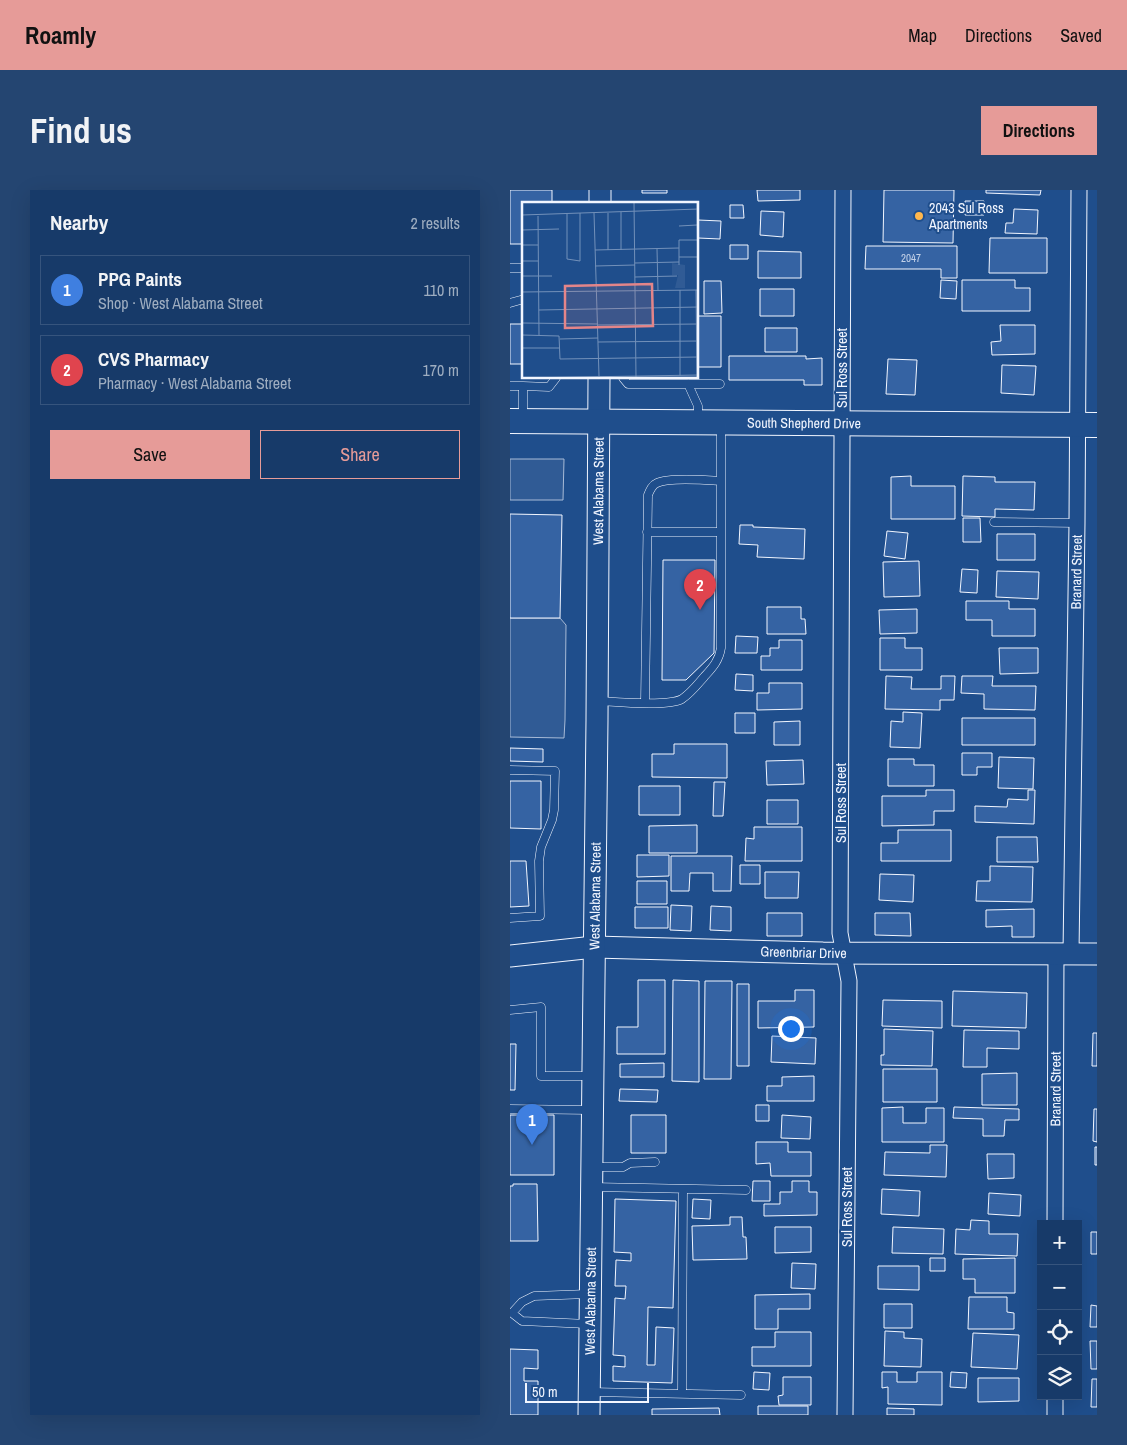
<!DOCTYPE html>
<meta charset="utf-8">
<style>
:root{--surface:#173a69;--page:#244571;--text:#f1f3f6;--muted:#9eadc0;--line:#36547d;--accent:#e69b98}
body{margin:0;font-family:"Archivo Narrow",sans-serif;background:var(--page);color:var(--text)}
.controls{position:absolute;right:15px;bottom:15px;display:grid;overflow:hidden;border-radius:0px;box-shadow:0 5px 20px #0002}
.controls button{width:45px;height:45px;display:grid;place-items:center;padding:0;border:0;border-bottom:1px solid var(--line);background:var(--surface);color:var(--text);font:25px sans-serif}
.scale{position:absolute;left:15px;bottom:12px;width:124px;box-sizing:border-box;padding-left:5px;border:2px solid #f2f6ff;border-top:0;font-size:14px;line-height:18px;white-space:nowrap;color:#f2f6ff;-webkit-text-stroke:4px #1f4e8c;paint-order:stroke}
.you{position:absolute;left:280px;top:838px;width:18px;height:18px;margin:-12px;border:4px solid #fff;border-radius:50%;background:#1a73e8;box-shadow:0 0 0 8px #1a73e833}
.badge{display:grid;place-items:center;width:32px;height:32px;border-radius:50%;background:var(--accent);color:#fff;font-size:16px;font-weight:700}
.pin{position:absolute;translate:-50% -41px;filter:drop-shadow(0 1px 2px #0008)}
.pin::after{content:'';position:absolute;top:26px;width:18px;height:15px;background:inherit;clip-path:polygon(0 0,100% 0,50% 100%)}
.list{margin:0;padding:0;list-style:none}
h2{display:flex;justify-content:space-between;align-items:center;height:65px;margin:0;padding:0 20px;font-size:21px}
h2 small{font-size:16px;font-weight:400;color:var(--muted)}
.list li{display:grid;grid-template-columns:32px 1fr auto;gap:15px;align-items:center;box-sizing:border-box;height:70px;margin:0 10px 10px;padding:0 10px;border:1px solid var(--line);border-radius:0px}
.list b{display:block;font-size:19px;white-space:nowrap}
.list p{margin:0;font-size:16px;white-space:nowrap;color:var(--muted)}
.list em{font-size:16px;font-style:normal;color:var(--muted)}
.actions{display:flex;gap:10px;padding:15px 20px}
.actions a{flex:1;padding:11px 0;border:1px solid var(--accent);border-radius:0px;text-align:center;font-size:18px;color:var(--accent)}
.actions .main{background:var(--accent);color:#111}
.icon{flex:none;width:28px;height:28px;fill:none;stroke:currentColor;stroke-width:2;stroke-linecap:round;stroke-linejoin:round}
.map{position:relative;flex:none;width:587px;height:1225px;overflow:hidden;border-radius:0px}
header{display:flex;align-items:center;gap:30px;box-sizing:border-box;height:70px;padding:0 25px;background:var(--accent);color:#111}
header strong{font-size:24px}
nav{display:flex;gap:28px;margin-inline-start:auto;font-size:18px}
.intro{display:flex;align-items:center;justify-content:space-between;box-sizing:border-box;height:120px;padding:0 30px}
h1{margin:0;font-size:35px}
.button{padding:12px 22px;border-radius:0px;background:var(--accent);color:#111;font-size:18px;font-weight:700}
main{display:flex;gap:30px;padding:0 30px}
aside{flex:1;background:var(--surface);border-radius:0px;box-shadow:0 5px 20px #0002}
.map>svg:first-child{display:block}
.built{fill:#305b95;stroke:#a8bbd7}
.building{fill:#3563a3;stroke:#f2f6ff}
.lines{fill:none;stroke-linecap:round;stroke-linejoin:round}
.lane-casing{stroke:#f2f6ff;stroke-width:9}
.street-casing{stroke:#f2f6ff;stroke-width:17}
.secondary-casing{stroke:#f2f6ff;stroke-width:23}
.primary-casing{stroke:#f2f6ff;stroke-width:26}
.lane{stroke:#1f4e8c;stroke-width:8}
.street{stroke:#1f4e8c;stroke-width:15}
.secondary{stroke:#1f4e8c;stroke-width:21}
.primary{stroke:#1f4e8c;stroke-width:24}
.poi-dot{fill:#ffb74d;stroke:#1f4e8c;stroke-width:2}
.labels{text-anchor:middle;stroke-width:4;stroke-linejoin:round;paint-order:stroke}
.number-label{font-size:11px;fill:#c3d1e8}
.poi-label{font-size:14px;fill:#f2f6ff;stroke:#1f4e8c;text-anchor:start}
.street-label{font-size:14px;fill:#f2f6ff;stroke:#1f4e8c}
.inset-road{fill:none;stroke:#7391ba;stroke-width:1}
.view{fill:#e38589;fill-opacity:0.15;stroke:#e38589;stroke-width:2.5}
.inset-edge{fill:none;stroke:#f2f6ff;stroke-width:2.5}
</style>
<header>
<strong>Roamly</strong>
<nav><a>Map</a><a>Directions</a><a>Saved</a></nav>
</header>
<div class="intro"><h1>Find us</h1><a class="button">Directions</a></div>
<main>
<aside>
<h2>Nearby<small>2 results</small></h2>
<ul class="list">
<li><span class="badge" style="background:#3f7fe0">1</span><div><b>PPG Paints</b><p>Shop · West Alabama Street</p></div><em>110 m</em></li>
<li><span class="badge" style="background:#e0444e">2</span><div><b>CVS Pharmacy</b><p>Pharmacy · West Alabama Street</p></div><em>170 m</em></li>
</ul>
<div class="actions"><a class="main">Save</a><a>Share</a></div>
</aside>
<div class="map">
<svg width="587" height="1225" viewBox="0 0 587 1225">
<rect width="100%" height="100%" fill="#1f4e8c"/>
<path class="built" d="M0,269h54l-1,41h-53z
M0,428h50l6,7 -1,95 -1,18 -54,-1z"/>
<path class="building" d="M0,0h42v14h-28v40h-14z
M132,0h25v3h-25z
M247,0h43v10l-42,1z
M374,0h70l-1,53 -70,-1z
M476,0h55l-1,5 -54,-2z
M455,11h19v14h-19z
M220,15h13l1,13h-14z
M504,19l24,1 -1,24 -32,-1 1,-10h7z
M251,21l23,1 -1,25 -23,-2z
M188,30l23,1 -1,18 -22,-1z
M480,48h57v35h-58z
M220,55h18v14h-18z
M356,56h91v32h-16v-9h-76z
M248,61l43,1v26h-43z
M431,90l16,1 -1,18 -16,-1z
M452,90h53v8h15v23h-68z
M194,91h17l1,32 -18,1z
M250,99h34v27h-34z
M188,126h23v51h-23z
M0,134h14v40h-14z
M490,135h35v29l-43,1 -1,-13 10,-1z
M255,138h32v24h-32z
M219,166h77v3l16,-1v27h-18v-5h-75z
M378,169l29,1 -2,35 -29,-1z
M492,175l34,1 -2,29 -33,-2z
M401,286v10h44v33h-64v-42z
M453,286l32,1v5h40l-1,28 -39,-1v8l-33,-1z
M0,324l52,1 -2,103h-50z
M453,328h17l1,24h-18z
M230,335h13v2l52,2 -1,30 -47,-2 1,-12 -19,-1z
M377,341l21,2 -3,26 -21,-3z
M487,344h38v26h-38z
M153,370h52l-1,93 -28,27h-24z
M409,371l1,35 -36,1 -1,-35z
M452,379l16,1 -1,23 -17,-1z
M487,381l42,1 -1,27 -42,-2z
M456,411h43v8h26v27h-43v-16h-26z
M257,417h34v12h4l1,15h-39z
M407,419v24l-37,1 -1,-24z
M226,446l22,1 -1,16h-22z
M370,448h25v10h17v22h-42z
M269,450h23v30h-41v-14h9v-8h9z
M489,458h39v25l-38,1z
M226,484l17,1v16l-18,-1z
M376,486l26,1 -1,12h30v-13h14l-1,24h-14v10l-55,-1z
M452,486h31l-1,10h44l-1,24 -51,-1v-15l-23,-1z
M259,493h33v26l-45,1v-17h12z
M393,522l19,1 -2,35 -30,-1 1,-26 12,1z
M225,523h20v20h-20z
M452,528h73v27h-73z
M290,531v24h-26v-23z
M164,554h53v34l-75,-1v-23h22z
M0,558l33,1v13l-33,-1z
M452,563h30v14h-15v8h-15z
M489,567l35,1 -1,31 -35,-1z
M378,569h26v6h20v21h-46z
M293,570l1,24 -37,1 -1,-24z
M0,591h31v48l-31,-1z
M204,592h11l-2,34h-10z
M129,596h41v29h-41z
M416,600h28v21h-20v14l-52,1v-30h44z
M518,600h7l-1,34 -59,-2v-16l32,1 1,-8 20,1z
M257,610h31v24h-31z
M187,635v28h-48v-27z
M244,637h48v34h-57l1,-23 8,1z
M388,640h53v31h-70v-18h17z
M487,647h40l1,25h-41z
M127,665h32v21l-32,1z
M161,666h61l-1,35h-18v-18h-23l-1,18h-18z
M0,671h16l3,45 -19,1z
M230,675h20v19h-20z
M480,676l43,1 -1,35 -56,-1 1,-20h13z
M255,682h34l-1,26h-33z
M370,684l34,1 -1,27 -34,-2z
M127,691h30v23h-30z
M161,715l21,1 -1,25 -21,-1z
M201,716l20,1v24l-21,-1z
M125,717h33v21h-33z
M524,719v28h-22v-11l-26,1v-17z
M257,723h35v23h-35z
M365,723h35l1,23 -36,-1z
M128,790h27v74h-48v-27h21z
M163,790l26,1v101l-27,-1z
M195,791h27l-1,98h-27z
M227,794h12v82h-12z
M285,800h19v37l-56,1v-27h37z
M443,801l74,2 -1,35 -74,-2z
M373,810l59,1v27l-60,-2z
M374,839l49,2 -1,35 -51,-1v-10h3z
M454,840l55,1v18l-32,-1v19h-24z
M583,843h4v33h-5z
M262,846l44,2 -1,26 -44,-2z
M0,854h6l-1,46h-5z
M154,873v14h-44v-13z
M373,879h54v33h-54z
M507,883v32h-35v-31z
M304,886v25h-47v-15h15v-9z
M110,899l38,1 -1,12 -38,-1z
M246,915h13v16h-13z
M393,917v16h23v-15h18v34h-62v-34z
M444,917l65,2v11h-14l-1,16h-21v-17l-30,-1z
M584,919h3v33l-4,-1z
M0,925h44v60h-44z
M121,925h35v38h-35z
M272,925l29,2 -1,22 -29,-1z
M246,952h32v10h23v24h-40l-1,-13 -14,1z
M420,955h17l-1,32 -62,-2 1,-23 45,1z
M585,957h2v18h-2z
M477,964h27v24l-26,1z
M243,991h17v20h-18z
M282,991h17v11h8v23l-53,1v-12h16v-12h12z
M3,994h24l1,57h-28v-55h3z
M372,999l38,2 -1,25 -38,-2z
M479,1003l32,2 -1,21 -32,-2z
M105,1009l61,2 -3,107 -25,-1 -1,58h8l1,-38 18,1 -2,55 -59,-2v-15l12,1v-11l-12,-1 2,-57 10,1 1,-13h-11l1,-26 15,1v-8l-17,-1z
M183,1009l18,1 -1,19 -18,-1z
M220,1027h12l1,20h3l1,22 -54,1 -1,-34 38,-1z
M461,1030l18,1v13h29l-1,22 -62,-2 1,-25 14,1z
M265,1037h36v25l-36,1z
M383,1037l51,2 -1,25 -51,-1z
M581,1042h6v22h-6z
M420,1068h15v13h-15z
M505,1068v35h-40v-14h-12v-20z
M282,1073l24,1 -1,25 -24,-1z
M368,1076h41v24l-41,-1z
M300,1104v15h-32v20h-23v-34z
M459,1107h38v15l7,1v16h-46z
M374,1114h28v24h-28z
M581,1115l6,1v21h-7z
M375,1141l19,1v6l18,1 -1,28 -37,-1z
M265,1142h36v34h-59v-19h23z
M463,1143l46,2 -2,34 -46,-2z
M580,1151h7v28h-6z
M0,1159l28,1v19l-14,-1v13h14v34h-28z
M244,1182l16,1 -1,17 -16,-1z
M372,1182h15v10h20v-10h25v33l-54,-1v-17l-6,1z
M441,1182l16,1 -1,15 -16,-1z
M273,1187h28v28h-32l-1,-9 5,-1z
M468,1188h41v23l-41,1z
M582,1189h5v28h-6z
M248,1216h50v9h-50z
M209,1218l1,7h-68v-6z
M377,1218l27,1v6h-27z"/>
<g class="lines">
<defs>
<path id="lane" d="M0,78h14
M0,113l14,-4
M113,188l5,6h92
M178,194l10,22v14
M0,196h13
M13,229v-33l26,1 7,-9
M484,332l83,1
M137,342h74
M88,511c18,1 70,6 84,-2 9,-6 15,-14 22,-22 8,-9 15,-16 17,-29v-223
M135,512l3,-207c2,-5 4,-10 9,-12 12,-6 49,-3 64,-2
M0,580l45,1 -1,39 -2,10 -11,27 -2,14 1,55 -30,2
M0,820l31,-3v69h50
M0,919l80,1
M83,977h30l7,-4 25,-1
M83,997l153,3
M78,1134l-66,-3 -10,-8 10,-11 12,-6 54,-2
M81,1202l150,3
M172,1204l1,-205"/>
<g id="street">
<path d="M333,0l-3,743 9,48 -4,434"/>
<path id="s1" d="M561,763l6,-430 2,-333"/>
<path id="s2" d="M545,1034l1,-271"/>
<path d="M545,1225v-19"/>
</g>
<g id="secondary">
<path d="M90,14v-14"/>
<path id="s3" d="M0,766l84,-9 229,6 274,1"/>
<path id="s4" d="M79,1225l8,-695 2,-342"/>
</g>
<g id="primary">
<path id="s5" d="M0,231l587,4"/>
</g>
</defs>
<use href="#lane" class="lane-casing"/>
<use href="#street" class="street-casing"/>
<use href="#secondary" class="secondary-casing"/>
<use href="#primary" class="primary-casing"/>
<use href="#lane" class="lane"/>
<use href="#street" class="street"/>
<use href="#secondary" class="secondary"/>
<use href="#primary" class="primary"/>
</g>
<circle class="poi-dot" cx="409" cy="26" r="5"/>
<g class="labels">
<g class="number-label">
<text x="401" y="72">2047</text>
</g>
<g class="poi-label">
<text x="419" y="23">2043 Sul Ross<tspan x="419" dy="16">Apartments</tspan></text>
</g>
<g class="street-label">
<text transform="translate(332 178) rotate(-90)" y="5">Sul Ross Street</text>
<text dy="5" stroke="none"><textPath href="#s5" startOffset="294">South Shepherd Drive</textPath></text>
<text dy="5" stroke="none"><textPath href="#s4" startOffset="924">West Alabama Street</textPath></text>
<text dy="5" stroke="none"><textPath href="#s1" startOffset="381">Branard Street</textPath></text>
<text transform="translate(331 613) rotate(-90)" y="5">Sul Ross Street</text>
<text dy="5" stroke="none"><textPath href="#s4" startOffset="519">West Alabama Street</textPath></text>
<text dy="5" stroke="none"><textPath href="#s3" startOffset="294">Greenbriar Drive</textPath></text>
<text dy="5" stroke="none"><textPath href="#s2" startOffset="135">Branard Street</textPath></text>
<text transform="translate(337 1017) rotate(-90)" y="5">Sul Ross Street</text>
<text dy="5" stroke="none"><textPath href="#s4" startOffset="114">West Alabama Street</textPath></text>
</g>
</g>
<g transform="translate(12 12)">
<rect width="176" height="176" fill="#1f4e8c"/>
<path d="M150,61l13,2v23h-10l3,-13h-6z" fill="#305b95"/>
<path class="inset-road" d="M112,0l2,176M175,0l1,88M99,10v38M72,11l5,163M86,11v37M45,12v45l13,2v-48M0,13l177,-6M16,14l1,119M157,24l18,-1M0,28l37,-1M0,43h16M135,47l1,42M73,48l84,-2M157,55h20M0,59h16M113,61l44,-1M157,63v-25h18M73,64l40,-1M0,74h30M113,75l42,-1M174,88l1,88M0,90l177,-2M17,108l160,-3M0,121l76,1M76,123l101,-1M0,133l37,1 1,23 139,-2M38,137l38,-1M76,140l101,-1M0,146h38M158,174v-86M0,176l177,-3"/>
<path class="view" d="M130,82l1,42 -88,2v-42z"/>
<rect width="176" height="176" class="inset-edge"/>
</g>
</svg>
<div class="controls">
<button>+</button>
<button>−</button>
<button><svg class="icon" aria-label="locate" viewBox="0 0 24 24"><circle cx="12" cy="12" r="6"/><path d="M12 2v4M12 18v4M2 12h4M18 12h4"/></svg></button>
<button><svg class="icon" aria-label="layers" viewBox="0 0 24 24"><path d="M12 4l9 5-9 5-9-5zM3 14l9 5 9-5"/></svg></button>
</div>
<div class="scale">50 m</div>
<div class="you"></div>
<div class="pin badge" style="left:22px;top:955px;background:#3f7fe0">1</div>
<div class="pin badge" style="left:190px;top:420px;background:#e0444e">2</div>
</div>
</main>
